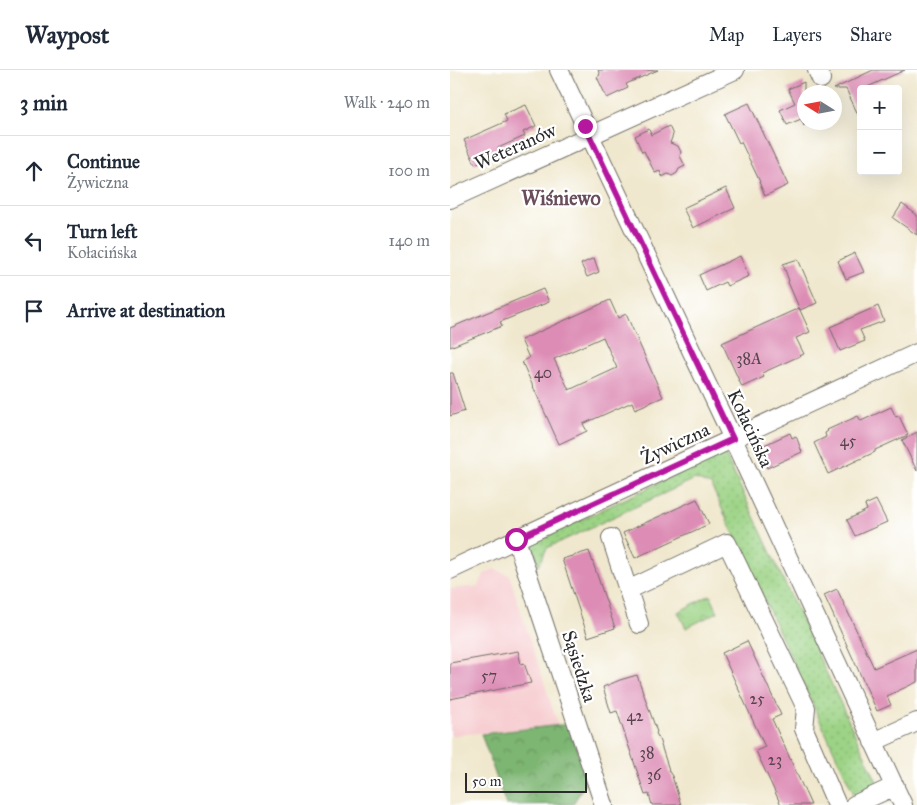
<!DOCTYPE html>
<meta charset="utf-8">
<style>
:root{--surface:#fff;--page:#f2f2f3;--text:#1f2937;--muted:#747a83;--line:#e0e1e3}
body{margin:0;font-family:"IM FELL Great Primer",serif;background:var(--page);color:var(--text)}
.controls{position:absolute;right:15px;top:15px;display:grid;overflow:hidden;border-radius:5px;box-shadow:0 5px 20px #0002}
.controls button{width:45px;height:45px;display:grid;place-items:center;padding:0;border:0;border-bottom:1px solid var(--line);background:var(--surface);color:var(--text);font:25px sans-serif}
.compass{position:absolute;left:347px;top:15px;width:45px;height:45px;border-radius:50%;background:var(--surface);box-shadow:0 5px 20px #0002;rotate:281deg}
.scale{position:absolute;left:15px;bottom:12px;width:122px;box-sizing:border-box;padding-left:5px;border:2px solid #2b2b2b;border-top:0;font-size:14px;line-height:18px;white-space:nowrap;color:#2b2b2b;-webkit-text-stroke:4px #fff;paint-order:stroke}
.stop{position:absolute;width:15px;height:15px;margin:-11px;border:4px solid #b5179e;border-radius:50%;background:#fff}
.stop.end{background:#b5179e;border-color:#fff;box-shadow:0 1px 5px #0008}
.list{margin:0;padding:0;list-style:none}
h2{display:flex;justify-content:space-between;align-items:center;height:65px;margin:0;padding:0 20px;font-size:21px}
h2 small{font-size:16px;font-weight:400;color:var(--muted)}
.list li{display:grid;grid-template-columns:32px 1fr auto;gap:15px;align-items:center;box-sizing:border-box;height:70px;padding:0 20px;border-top:1px solid var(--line)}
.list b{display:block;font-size:19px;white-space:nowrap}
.list p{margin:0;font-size:16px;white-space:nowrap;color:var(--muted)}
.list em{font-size:16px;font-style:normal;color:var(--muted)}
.icon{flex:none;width:28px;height:28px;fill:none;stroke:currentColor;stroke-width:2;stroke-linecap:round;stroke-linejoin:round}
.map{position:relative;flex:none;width:467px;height:735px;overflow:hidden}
header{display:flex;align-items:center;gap:30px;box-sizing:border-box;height:70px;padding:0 25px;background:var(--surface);border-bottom:1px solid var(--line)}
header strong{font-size:24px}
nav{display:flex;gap:28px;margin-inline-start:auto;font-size:18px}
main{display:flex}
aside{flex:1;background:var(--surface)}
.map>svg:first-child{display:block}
.built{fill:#f7cfd2}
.grass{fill:url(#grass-dots);stroke:#647f58}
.forest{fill:url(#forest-crowns);stroke:#54704e}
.park{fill:url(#park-crowns);stroke:#647f58}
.building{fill:#dd8db5;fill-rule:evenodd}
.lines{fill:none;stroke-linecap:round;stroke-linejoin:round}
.minor-casing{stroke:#706d64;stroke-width:20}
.minor{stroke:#fff;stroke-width:18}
.route{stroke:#b5179e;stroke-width:6}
.labels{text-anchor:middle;stroke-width:4.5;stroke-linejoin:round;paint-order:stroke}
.number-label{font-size:16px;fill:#58444e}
.street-label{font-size:19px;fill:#2b2b2b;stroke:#fff}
.neighbourhood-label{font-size:20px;font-weight:bold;fill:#694d5b;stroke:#fff}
</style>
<header>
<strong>Waypost</strong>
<nav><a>Map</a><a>Layers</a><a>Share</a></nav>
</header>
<main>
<aside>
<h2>3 min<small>Walk · 240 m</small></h2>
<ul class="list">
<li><svg class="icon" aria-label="ahead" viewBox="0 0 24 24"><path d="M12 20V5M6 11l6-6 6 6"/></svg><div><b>Continue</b><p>Żywiczna</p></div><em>100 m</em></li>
<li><svg class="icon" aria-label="left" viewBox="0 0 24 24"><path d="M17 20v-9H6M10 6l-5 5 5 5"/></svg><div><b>Turn left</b><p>Kołacińska</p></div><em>140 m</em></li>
<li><svg class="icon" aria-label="arrive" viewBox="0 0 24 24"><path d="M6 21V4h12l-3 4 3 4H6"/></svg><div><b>Arrive at destination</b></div></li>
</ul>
</aside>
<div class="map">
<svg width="467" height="735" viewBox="0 0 467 735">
<defs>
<pattern id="grass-dots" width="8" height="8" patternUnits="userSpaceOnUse" patternTransform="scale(1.25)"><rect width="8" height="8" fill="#9cd385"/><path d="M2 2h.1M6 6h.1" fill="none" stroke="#87b573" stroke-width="1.8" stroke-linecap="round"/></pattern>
<pattern id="forest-crowns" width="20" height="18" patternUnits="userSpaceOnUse" patternTransform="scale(1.25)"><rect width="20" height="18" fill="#7db572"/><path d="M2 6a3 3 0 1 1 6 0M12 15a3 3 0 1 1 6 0" fill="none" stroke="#67935e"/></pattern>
<pattern id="park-crowns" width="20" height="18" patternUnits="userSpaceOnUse" patternTransform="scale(1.25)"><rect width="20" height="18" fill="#9cd385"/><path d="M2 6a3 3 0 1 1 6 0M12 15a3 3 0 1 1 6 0" fill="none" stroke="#87b573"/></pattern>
</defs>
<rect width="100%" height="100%" fill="#fff"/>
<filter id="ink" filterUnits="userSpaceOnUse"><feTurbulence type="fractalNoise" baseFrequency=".02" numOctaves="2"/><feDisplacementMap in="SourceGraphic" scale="10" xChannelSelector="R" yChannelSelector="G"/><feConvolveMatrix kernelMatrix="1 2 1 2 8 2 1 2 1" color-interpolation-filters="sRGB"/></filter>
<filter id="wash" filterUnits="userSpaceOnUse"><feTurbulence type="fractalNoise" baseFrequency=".0096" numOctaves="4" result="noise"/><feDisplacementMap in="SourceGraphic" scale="20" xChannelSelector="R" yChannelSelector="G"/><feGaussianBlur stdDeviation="1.12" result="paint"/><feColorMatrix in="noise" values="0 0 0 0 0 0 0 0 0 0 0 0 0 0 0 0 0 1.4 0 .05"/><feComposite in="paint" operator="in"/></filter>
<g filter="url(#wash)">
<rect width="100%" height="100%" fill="#f0e8ce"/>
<path class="built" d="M44,499l15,6 49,150 -108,11v-147l29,-3 5,-12z"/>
<path class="grass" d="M274,382l154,332 -24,10 -143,-309 -16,-6 -148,69 -8,17 -7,-22z"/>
<path class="forest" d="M119,654l18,56 -14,24 -67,1 -25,-71z"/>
<path class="park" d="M260,525l8,17 -32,16 -8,-16z"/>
<g id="blocks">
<path class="building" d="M148,0h60l-32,14 2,4 -21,10 -10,-21 3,-2z
M423,0h32l-42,19h-2v32l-15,-32h-12z
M354,12v44l-3,-7 -14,6 -7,-15 15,-7 -7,-14z
M299,33l39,82 -23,11 -6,-14h1l-19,-40 -2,1 -14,-29z
M76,35l10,21 -13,6 2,4 -27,12 2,5 -25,11 -11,-24 43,-19 -3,-7z
M219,56l4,9 -3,8 8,3 3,6 -1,4 5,10 -6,3 -2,4 -5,3 -4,-2 -6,3 -2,-6 -5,2 -11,-22 -2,1 -7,-16 14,-7 2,6z
M276,118l9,20 -42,20 -10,-20z
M452,134l15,11v20l-24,-17z
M405,183l9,19 -18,7 -8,-18z
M290,186l9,20 -22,10 -2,-4 -19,9 -7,-16z
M144,188l5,14 -12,5 -6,-13z
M348,189l19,44 -17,7 -12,-28 1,-1 -6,-17z
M93,219l6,13 -49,20 2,4 -52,21v-19z
M160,230l8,18 8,-4 37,83 -28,12 -3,-7 -49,22 4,7 -28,13 -37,-82 7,-4 -8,-18zM153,267l14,31 -48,22 -15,-31z
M428,236l6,15 -24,9 5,11 -25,10 -10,-24z
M349,238l11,24 -14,6 8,16 -42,19 2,4 -22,10 -20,-44z
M0,303h3l12,38 -15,5z
M441,337l5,10 3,-1 9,19 -33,15v2l-47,22 -14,-31 12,-6 -1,-4 3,-2 -1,-1 31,-14 3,5z
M467,362v39l-15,-31z
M340,363l2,5 4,-2 6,16 -35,16 -9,-20z
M247,429l12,25 -74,34 -12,-25z
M426,430l11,22 -32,14 -8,-16 20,-10 -2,-5z
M139,481l26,77 -27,9 -26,-78z
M387,519l37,79 43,-19v33l-30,14 4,9 -14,6 -53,-116z
M297,571l34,74 -9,4 39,86h-30l-25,-54 9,-4 -43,-94z
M68,581l3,13 3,-1 7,20 -81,16v-36z
M187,605l20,57 -1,1 3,6 10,31h-1l4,6 9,29h-29l-3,-11 -4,1 -28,-84 -6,2 -8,-26 17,-7z"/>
</g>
</g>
<g filter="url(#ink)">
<use href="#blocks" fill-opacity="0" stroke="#706d64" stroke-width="1"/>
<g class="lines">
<defs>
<path id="minor" d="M109,0l174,369 170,366
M367,0l4,9
M0,129l285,-129
M161,468l17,52
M66,469l88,266
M0,500l467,-217
M189,554l-11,-34 99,-47 79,165 -2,21 33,76
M423,672l44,-20
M404,735l41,-19"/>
</defs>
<use href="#minor" class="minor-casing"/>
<use href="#minor" class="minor"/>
</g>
</g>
<g class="lines" filter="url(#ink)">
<path class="route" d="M66,469l217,-100 -148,-313"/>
</g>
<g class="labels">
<g class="number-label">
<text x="299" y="294">38A</text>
<text x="93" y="308">40</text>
<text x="398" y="376">45</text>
<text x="39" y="611">57</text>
<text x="307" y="634">25</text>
<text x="185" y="651">42</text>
<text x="197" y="688">38</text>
<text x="325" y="695">23</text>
<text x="204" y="710">36</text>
</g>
<g class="street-label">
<text transform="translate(65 76) rotate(-24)" y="7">Weteranów</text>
<text transform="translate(301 358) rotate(65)" y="7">Kołacińska</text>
<text transform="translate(225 373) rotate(-25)" y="7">Żywiczna</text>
<text transform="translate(130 596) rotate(72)" y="7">Sąsiedzka</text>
</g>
<g class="neighbourhood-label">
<text x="111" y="135">Wiśniewo</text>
</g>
</g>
</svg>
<div class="controls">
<button>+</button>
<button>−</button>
</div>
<svg class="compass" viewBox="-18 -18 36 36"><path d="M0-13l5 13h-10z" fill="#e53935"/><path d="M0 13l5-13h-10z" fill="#747a83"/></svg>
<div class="scale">50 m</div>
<div class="stop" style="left:66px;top:469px"></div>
<div class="stop end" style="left:135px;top:56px"></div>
</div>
</main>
